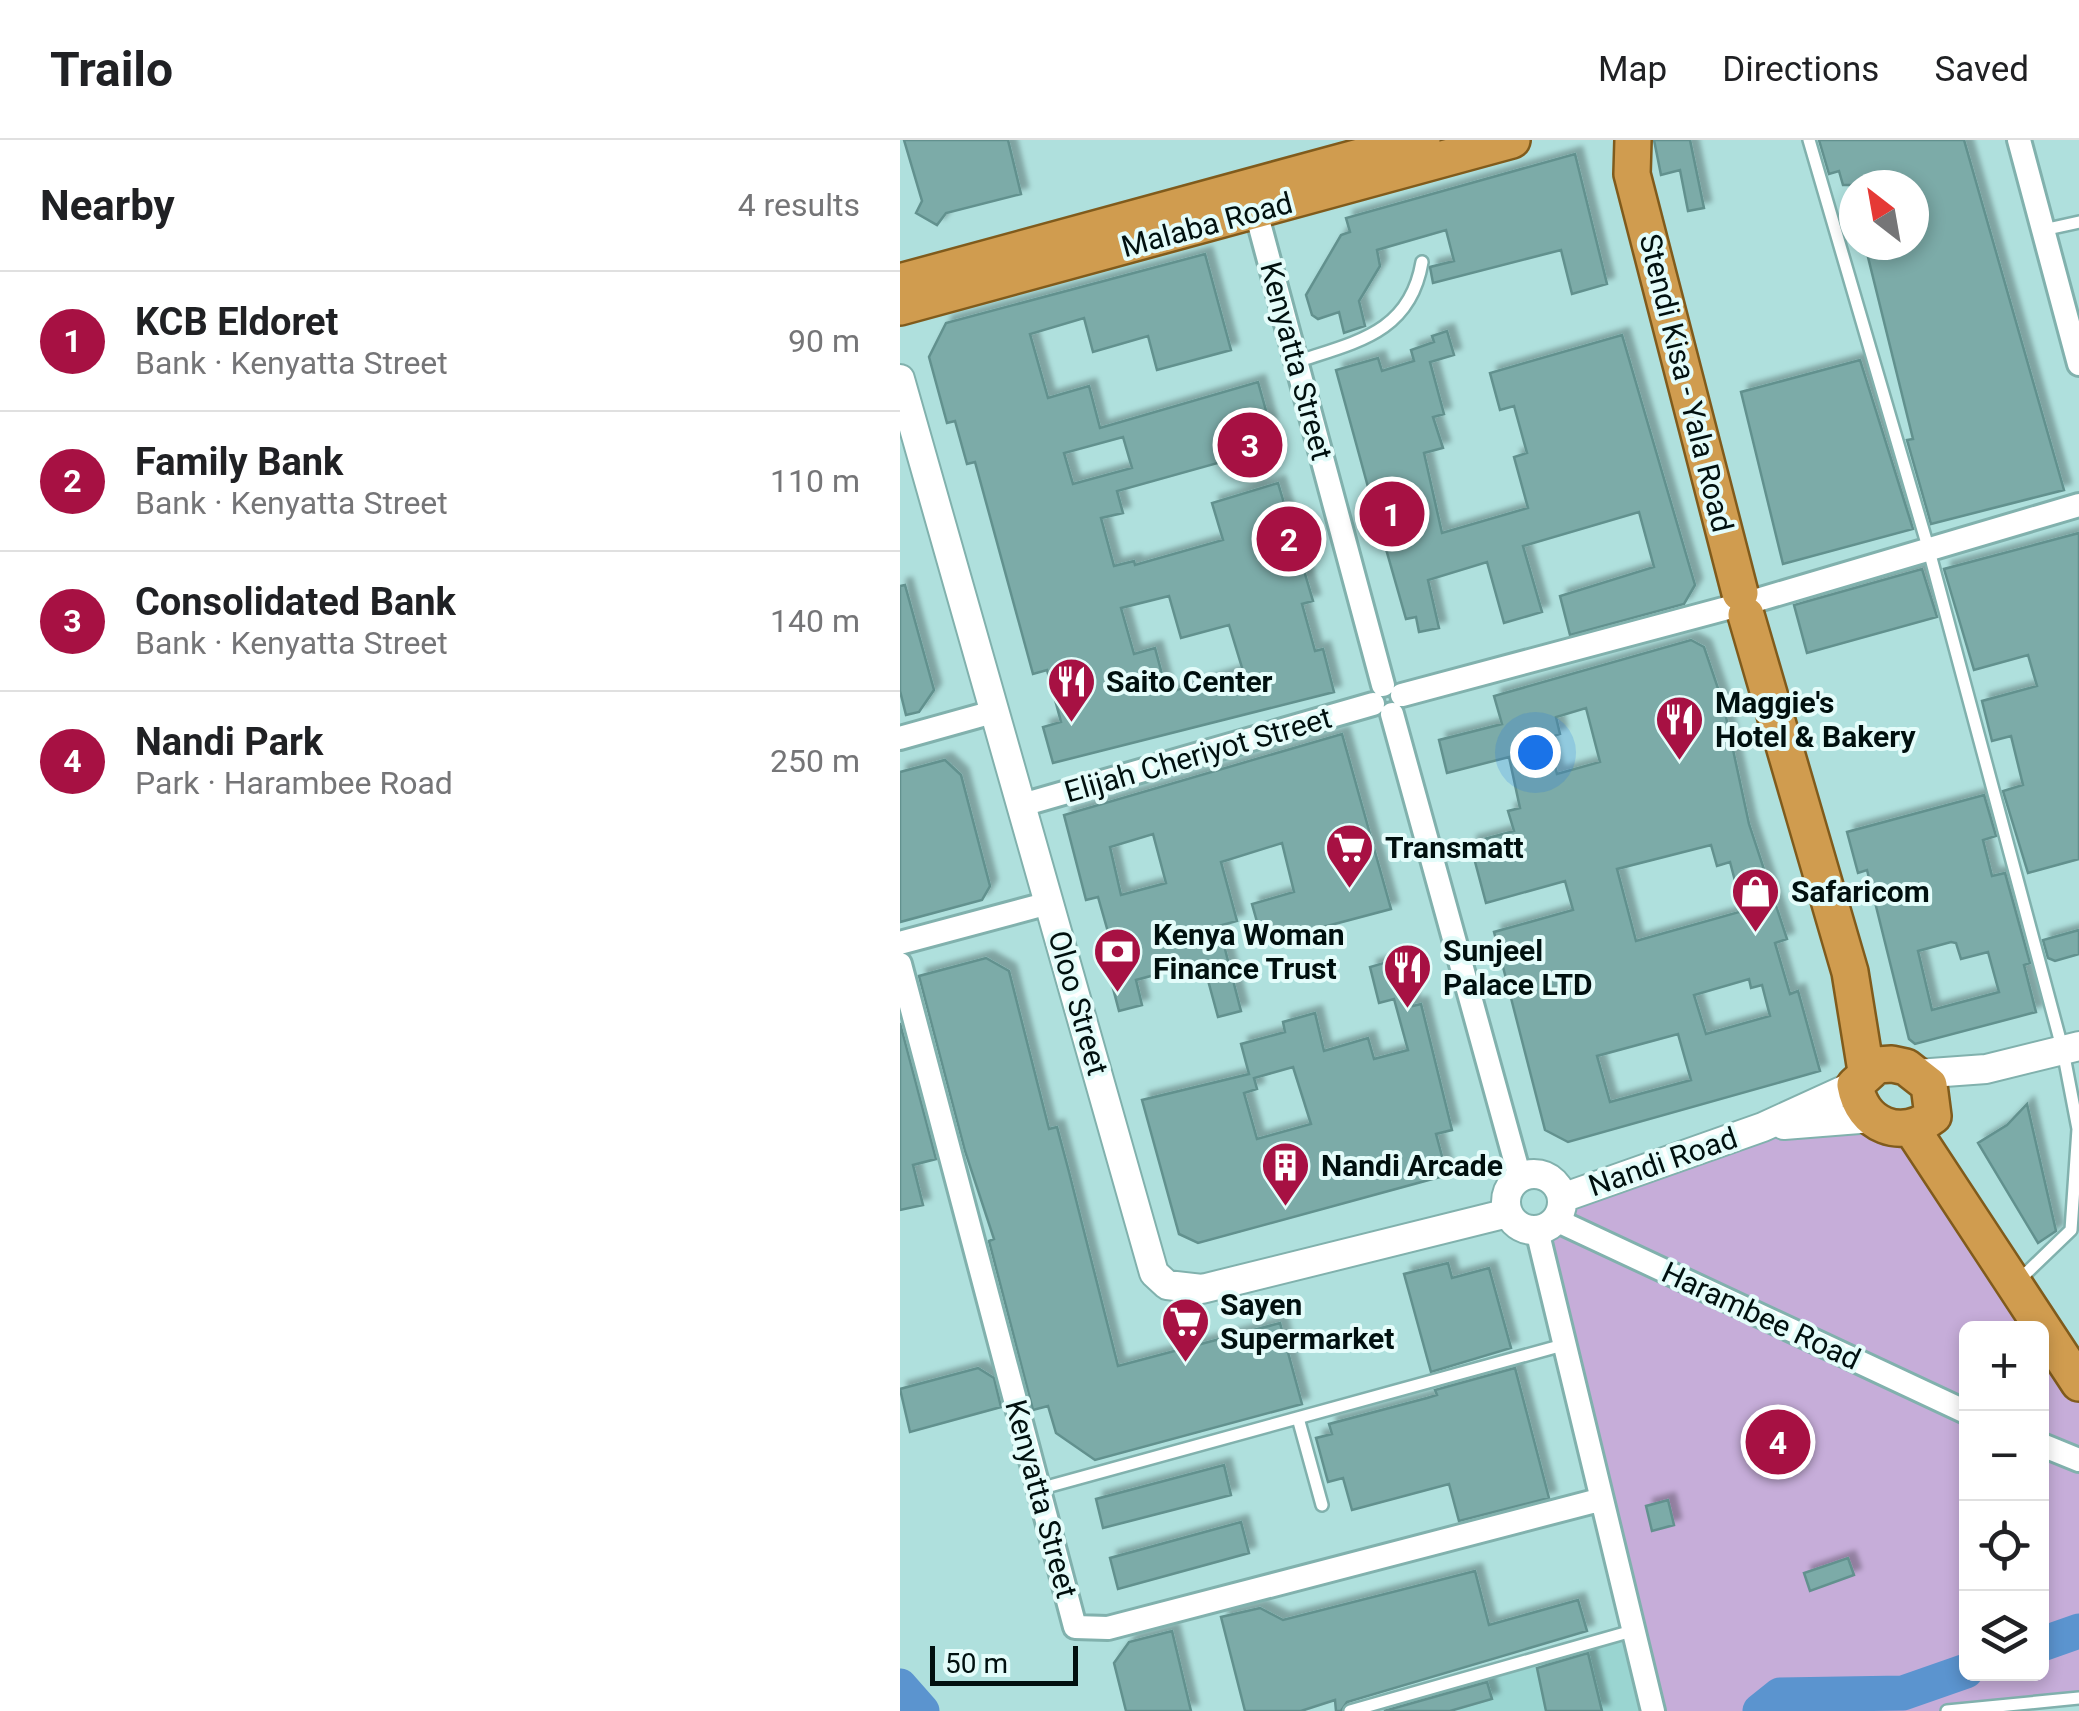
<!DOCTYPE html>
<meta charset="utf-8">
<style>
:root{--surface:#fff;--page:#f2f2f2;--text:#202124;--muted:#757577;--line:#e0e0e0;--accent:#a71143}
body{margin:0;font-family:Roboto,sans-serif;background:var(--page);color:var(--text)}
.controls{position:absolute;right:30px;bottom:30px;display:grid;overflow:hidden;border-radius:15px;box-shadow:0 5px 15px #0003}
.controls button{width:90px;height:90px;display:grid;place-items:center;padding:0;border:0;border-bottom:2px solid var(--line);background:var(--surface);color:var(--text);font:50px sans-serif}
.compass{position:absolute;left:939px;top:30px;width:90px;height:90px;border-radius:50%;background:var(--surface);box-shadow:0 5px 15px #0003;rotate:329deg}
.scale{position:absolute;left:30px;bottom:25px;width:148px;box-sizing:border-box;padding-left:10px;border:5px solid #01100f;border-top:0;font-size:28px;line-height:35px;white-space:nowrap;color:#01100f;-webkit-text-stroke:8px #e4fcfa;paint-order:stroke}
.you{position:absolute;left:635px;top:612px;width:35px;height:35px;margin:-25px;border:8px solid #fff;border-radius:50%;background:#1a73e8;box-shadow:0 0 0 15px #1a73e833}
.badge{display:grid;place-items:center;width:65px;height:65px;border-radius:50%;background:var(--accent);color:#fff;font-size:32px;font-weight:700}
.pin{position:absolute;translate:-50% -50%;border:5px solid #fff;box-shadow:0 2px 10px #0006}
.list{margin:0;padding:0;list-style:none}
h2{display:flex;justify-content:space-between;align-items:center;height:130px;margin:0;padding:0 40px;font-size:42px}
h2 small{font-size:32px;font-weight:400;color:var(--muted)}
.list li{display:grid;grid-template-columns:65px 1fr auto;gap:30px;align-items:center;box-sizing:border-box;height:140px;padding:0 40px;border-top:2px solid var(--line)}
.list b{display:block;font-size:38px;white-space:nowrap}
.list p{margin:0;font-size:32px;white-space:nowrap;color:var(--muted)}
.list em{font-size:32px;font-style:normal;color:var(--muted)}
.icon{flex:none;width:55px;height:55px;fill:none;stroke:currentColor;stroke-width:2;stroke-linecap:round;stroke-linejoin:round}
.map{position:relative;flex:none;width:1179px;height:1571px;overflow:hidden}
header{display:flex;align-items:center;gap:60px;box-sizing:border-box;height:140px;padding:0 50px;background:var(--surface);border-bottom:2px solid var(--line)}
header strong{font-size:48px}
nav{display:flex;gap:55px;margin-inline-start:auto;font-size:35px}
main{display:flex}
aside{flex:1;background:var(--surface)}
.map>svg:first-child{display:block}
.built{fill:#9ad5d1}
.green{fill:#c6add9}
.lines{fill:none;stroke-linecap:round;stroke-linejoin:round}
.river{stroke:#5b94cf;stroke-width:35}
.building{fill:#7baba8;stroke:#62918e;stroke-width:2.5;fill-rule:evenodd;filter:url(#shadow)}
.service-casing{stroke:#81b1ad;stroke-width:16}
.minor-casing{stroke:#81b1ad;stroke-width:28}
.tertiary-casing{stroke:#81b1ad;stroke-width:32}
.trunk-casing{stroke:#805b1c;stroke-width:40}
.service{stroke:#fff;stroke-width:11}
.minor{stroke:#fff;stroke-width:22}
.tertiary{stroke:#fff;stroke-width:28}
.trunk{stroke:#d09c4f;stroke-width:35}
.labels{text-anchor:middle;stroke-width:8;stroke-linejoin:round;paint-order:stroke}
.street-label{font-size:30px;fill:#01100f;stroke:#e4fcfa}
.poi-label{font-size:30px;font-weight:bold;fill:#01100f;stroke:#e4fcfa;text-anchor:start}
</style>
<header>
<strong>Trailo</strong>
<nav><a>Map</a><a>Directions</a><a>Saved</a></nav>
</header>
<main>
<aside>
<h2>Nearby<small>4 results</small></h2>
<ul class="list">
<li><span class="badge">1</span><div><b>KCB Eldoret</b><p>Bank · Kenyatta Street</p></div><em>90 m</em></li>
<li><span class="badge">2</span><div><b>Family Bank</b><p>Bank · Kenyatta Street</p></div><em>110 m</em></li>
<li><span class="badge">3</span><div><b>Consolidated Bank</b><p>Bank · Kenyatta Street</p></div><em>140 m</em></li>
<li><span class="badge">4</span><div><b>Nandi Park</b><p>Park · Harambee Road</p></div><em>250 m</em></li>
</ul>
</aside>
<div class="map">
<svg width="1179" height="1571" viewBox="0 0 1179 1571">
<defs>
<filter id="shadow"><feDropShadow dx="7" dy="-7" stdDeviation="2.5" flood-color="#0004"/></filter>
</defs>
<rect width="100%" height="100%" fill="#afe0dd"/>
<path class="built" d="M735,1492l20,79h-295z"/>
<path class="green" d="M972,982l23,12 146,194h-75v346h76v-344l37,56v309l-141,16h-283l-113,-478 11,-6 14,-29 198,-67z"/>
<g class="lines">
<path class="river" d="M1142,1504l37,-13
M0,1546l22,25
M860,1571l20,-16 123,-2 63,-22"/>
</g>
<path class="building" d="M4,0h104l13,54 -75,19 -9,12 -21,-12 6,-12z
M754,0h36l14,68 -16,3 -8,-41 -19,5z
M919,0h145l100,350 -133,34 -24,-84 6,-1 -48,-194h49v-60h-71l-4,-14 -10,3z
M675,14l32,130 -35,10 -11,-44 -128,33 -3,-16 24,-6 -8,-31 -69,20 3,16 -21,35 6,25 -21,7 -5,-21 -21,7 -6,-4 -6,-20 35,-60 9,-3 -4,-14z
M305,114l26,96 -74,20 -9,-34 -55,16 -9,-34 -54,16 18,64 41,-12 11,42 158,-46 12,43 -8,3 6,21 -151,42 6,22 -22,5 13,48 20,-5 1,4 88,-25 -11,-37 66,-20 35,118 -11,3 13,47 8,-2 11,43 -281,71 -10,-36 18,-5 -14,-52 -14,4 -58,-212 -8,2 -12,-43 -8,2 -18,-66 17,-34zM223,297l9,31 -59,16 -9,-31zM269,456l12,42 48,-13 14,46 -76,22 -12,-45 -21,6 -13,-46z
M547,191l7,24 -24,7 14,52 -11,3 10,31 -19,5 18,80 86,-25 -14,-51 13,-4 -13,-47 -14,4 -10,-37 132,-38 73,250 -11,19 -114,31 -10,-39 94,-29 -15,-55 -116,34 19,66 -38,11 -17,-61 -59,18 11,48 -20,4 -3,-15 -10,2 -20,-70 6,-2 -14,-51 -7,2 -35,-128 42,-12 4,13 32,-10 -3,-11 23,-8 -2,-6z
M960,220l53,169 -130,35 -42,-172z
M1179,393v326l-51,14 -25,-82 20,-6 -12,-49 -19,5 -10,-40 55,-15 -9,-31 -54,15 -30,-101z
M1022,429l15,48 -130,36 -13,-48z
M5,445l29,105 -15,22 -13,3 -6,-24v-105z
M791,500l13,7 19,56 26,121 38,115 -12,4 15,51 8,-3 22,80 -252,71 -23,-12 -51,-198 79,-22 -8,-29 -79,22 -16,-60 44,-12 -6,-20 12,-3 -11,-51 -62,16 -8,-33 63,-16 -8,-28zM686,568l14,54 -43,12 -9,-36 12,-4 -4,-17zM811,705l6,21 13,-4 13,49 -107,30 -19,-72zM849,839l2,9 11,-3 8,31 -64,18 -12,-39zM778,894l13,46 -81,22 -13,-46z
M442,594l49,175 -128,34 -11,-39 42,-12 -12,-49 -61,19 16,59 -18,5 22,85 -23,6 -15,-55 -67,18 6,25 -23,6 -13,-49 10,-2 -18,-63 -12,3 -22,-85zM253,694l13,49 -45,12 -11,-48z
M45,620l16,15 29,111 -8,14 -82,22v-150z
M1084,655l12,41 -13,4 9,36 13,-3 25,90 -6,2 12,47 -121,32 -6,-5 -42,-169 -9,3 -11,-41zM1051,802l5,1 5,16 27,-7 11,40 -67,18 -14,-59z
M1179,790v24l-24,7 -7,-3 -5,-18z
M86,818l23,13 40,158 8,-2 12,45 49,194 162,-43 22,81 -207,56 -39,-27 -8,-27 -15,4 -44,-169 5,-2 -29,-88 -46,-175z
M501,818l12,48 8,-2 31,126 -16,4 11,41 -249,68 -19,-9 -37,-134 107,-26 -8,-30 44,-12 -2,-10 32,-9 9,38 44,-13 6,21 34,-9 -14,-51 -15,4 -9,-36zM393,927l18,57 -54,15 -13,-46 13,-4 -3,-11z
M0,883l36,136 -23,6 10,40 -23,5z
M1127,964l29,127 -18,12 -60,-100 29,-18z
M548,1123l4,15 37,-10 22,80 -80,24 -27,-98z
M78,1228l16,10 7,29 -91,25 -10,-43z
M615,1228l34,130 -90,23 -10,-37 -97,26 -9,-32 -15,4 -12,-44 16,-4 -3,-10 98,-26 10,-3 -2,-5z
M324,1325l7,30 -128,33 -7,-29z
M768,1360l6,25 -22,6 -6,-25z
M341,1382l8,31 -131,36 -8,-31z
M948,1418l6,17 -44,16 -6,-18z
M575,1431l14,54 89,-25 9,31 -240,71 -6,9h-5l-1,-11 -34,11h-56l-24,-94 39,-9 23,12z
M272,1491l19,80h-65l-12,-48 15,-21z
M688,1513l14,58h-56l-9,-43z
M587,1542l5,17 -42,12h-66z"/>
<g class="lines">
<defs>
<path id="service" d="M909,0l119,407 135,504 15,78 -7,101 -53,51
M1143,90l36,-8
M396,222c60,-20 114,-29 126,-100
M398,1278l24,87
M139,1349l524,-144
M450,1571l282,-80
M1047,1571l132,-13"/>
<path id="minor" d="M1119,0l60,224
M356,72l127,473
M854,461l325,-96
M502,555l329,-88
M492,574l128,464
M0,598l93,-26
M122,665l351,-101
M0,803l149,-40
M0,824l175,663 33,1 491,-128
M656,1080l410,192
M637,1090l116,481
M1142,1305l37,15"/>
<path id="tertiary" d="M0,239l254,894 13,12 35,4 306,-76
M1017,934l69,-5 93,-23
M884,985l88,-7
M606 1062a28 28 0 1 1 56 0a28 28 0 1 1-56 0Z
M662,1058l201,-71 92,-42"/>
<path id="trunk" d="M733,0l-1,34 108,419
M0,142l522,-142
M0,167l612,-167
M846,475l104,357 16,99
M992,924l14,3 23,18 4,31c-32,25 -71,10 -78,-31l22,-20z
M1012,989l167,254"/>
</defs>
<use href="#service" class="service-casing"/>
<use href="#minor" class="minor-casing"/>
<use href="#tertiary" class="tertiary-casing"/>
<use href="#trunk" class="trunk-casing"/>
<use href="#service" class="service"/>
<use href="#minor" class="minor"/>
<use href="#tertiary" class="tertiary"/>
<use href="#trunk" class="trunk"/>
</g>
<defs>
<symbol id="restaurant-pin" viewBox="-11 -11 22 30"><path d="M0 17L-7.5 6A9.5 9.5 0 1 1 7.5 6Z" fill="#a71143" stroke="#e4fcfa"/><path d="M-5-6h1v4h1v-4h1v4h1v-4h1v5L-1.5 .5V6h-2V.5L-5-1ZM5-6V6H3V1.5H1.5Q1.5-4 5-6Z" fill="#fff"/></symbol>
<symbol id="supermarket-pin" viewBox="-11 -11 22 30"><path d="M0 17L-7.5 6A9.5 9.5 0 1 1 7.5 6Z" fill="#a71143" stroke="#e4fcfa"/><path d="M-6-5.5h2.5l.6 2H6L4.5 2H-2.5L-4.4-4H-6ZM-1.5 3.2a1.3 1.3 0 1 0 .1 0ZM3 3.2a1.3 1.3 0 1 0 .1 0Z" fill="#fff"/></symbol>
<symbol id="shop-pin" viewBox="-11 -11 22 30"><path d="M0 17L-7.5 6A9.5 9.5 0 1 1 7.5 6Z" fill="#a71143" stroke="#e4fcfa"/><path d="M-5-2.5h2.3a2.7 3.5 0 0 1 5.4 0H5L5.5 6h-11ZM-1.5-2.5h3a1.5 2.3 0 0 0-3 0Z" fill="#fff"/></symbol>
<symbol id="bank-pin" viewBox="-11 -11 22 30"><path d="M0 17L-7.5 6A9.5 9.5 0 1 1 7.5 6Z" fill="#a71143" stroke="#e4fcfa"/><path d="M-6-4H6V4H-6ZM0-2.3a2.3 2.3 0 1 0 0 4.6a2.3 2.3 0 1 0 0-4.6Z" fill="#fff"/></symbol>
<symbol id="building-pin" viewBox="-11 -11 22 30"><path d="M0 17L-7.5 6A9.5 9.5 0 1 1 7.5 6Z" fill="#a71143" stroke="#e4fcfa"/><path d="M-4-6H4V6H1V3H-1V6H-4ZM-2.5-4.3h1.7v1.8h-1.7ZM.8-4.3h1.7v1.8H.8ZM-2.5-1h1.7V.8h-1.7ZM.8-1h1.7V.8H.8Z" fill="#fff"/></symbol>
</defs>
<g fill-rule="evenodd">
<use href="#restaurant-pin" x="144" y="514" width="55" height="75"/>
<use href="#restaurant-pin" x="752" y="552" width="55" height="75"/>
<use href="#supermarket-pin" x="422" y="680" width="55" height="75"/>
<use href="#shop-pin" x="828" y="724" width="55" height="75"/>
<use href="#bank-pin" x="190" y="784" width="55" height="75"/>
<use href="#restaurant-pin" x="480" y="800" width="55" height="75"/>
<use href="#building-pin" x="358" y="998" width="55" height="75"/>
<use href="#supermarket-pin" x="258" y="1154" width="55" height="75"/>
</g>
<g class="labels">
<g class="street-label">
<text transform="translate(307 85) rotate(-15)" y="10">Malaba Road</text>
<text transform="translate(396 221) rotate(75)" y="10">Kenyatta Street</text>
<text transform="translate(786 243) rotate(76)" y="10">Stendi Kisa - Yala Road</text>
<text transform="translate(298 615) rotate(-16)" y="10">Elijah Cheriyot Street</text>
<text transform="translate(178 863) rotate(74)" y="10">Oloo Street</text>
<text transform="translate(763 1022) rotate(-19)" y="10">Nandi Road</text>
<text transform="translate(861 1176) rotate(25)" y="10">Harambee Road</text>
<text transform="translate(141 1359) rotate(75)" y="10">Kenyatta Street</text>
</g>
<g class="poi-label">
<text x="206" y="552">Saito Center</text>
<text x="815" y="573">Maggie's<tspan x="815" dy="34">Hotel &amp; Bakery</tspan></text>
<text x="485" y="718">Transmatt</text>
<text x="891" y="762">Safaricom</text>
<text x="253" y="805">Kenya Woman<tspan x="253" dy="34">Finance Trust</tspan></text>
<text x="543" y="821">Sunjeel<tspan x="543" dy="34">Palace LTD</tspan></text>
<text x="421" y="1036">Nandi Arcade</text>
<text x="320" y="1175">Sayen<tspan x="320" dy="34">Supermarket</tspan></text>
</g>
</g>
</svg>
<div class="controls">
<button>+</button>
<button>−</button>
<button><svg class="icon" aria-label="locate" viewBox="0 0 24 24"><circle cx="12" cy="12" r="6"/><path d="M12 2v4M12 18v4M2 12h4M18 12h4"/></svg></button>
<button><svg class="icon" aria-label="layers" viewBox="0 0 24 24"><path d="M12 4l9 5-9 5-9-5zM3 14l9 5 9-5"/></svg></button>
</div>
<svg class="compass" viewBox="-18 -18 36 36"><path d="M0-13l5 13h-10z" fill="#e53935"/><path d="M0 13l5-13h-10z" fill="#757577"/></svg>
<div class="scale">50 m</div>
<div class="you"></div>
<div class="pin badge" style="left:492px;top:374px">1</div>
<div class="pin badge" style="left:389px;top:399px">2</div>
<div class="pin badge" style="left:350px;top:305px">3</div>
<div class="pin badge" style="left:878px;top:1302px">4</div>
</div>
</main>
